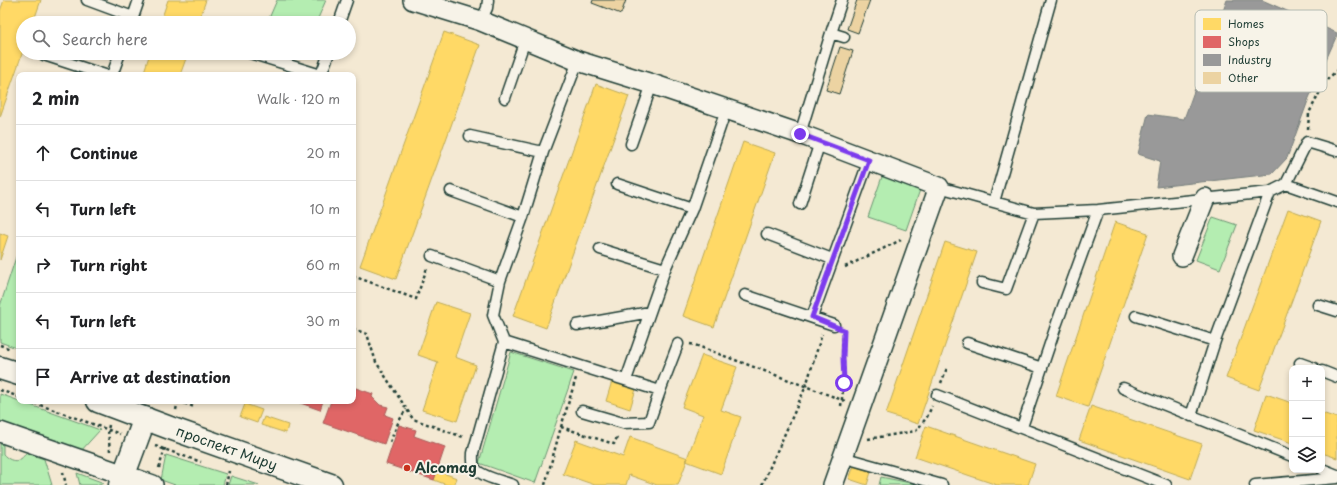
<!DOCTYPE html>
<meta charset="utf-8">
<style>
:root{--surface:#fff;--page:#f2f2f2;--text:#202124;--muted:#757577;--line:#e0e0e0}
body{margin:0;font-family:"Playpen Sans",sans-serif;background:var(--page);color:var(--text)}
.controls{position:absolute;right:12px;bottom:12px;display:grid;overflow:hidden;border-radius:8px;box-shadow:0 2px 6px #0003}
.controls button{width:36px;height:36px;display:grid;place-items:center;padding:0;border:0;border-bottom:1px solid var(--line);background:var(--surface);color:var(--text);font:20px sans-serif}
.stop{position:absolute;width:12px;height:12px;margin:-9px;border:3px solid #7c3aed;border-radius:50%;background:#fff}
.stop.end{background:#7c3aed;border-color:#fff;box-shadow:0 1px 4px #0008}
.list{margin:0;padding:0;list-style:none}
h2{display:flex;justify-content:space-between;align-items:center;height:52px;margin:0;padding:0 16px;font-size:17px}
h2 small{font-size:13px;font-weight:400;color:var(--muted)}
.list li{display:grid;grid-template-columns:26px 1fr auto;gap:12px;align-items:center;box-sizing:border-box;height:56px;padding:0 16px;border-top:1px solid var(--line)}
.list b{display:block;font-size:15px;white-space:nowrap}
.list em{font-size:13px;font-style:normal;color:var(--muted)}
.icon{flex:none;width:22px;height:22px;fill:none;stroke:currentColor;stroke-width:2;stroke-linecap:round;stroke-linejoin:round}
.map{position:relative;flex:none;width:1337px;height:485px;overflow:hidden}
.search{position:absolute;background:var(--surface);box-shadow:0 2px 6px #0003;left:16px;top:16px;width:340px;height:44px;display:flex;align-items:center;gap:10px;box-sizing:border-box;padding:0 14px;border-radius:22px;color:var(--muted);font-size:15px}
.panel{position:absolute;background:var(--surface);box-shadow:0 2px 6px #0003;left:16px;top:72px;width:340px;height:332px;border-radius:8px}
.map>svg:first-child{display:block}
.green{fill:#b4edb1;stroke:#6a9572}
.homes{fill:#ffd966;stroke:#bcaa57}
.shops{fill:#e06666;stroke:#a65a57}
.industry{fill:#999;stroke:#747d7b}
.building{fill:#ecd3a2;stroke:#1f3d34}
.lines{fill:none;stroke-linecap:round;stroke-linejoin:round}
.lane-casing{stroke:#1f3d34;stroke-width:13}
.street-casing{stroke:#1f3d34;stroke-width:22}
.secondary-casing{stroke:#1f3d34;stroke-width:25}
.path{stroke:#1f3d34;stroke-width:2.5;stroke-dasharray:3 3;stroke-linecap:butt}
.lane{stroke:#f7f3e8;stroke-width:10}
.street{stroke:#f7f3e8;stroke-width:19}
.secondary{stroke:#f7f3e8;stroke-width:22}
.route{stroke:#7c3aed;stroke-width:5}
.poi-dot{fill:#c8321e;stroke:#f7f3e8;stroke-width:1.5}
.labels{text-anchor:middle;stroke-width:4;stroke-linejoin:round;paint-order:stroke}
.street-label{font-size:14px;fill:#1f3d34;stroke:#f7f3e8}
.poi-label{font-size:14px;font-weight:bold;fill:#1f3d34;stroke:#f7f3e8;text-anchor:start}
.key{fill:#f7f3e8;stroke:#b6bcb2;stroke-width:1}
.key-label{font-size:11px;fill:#1f3d34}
</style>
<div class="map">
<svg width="1337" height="485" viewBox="0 0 1337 485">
<rect width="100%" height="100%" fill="#f4e9d3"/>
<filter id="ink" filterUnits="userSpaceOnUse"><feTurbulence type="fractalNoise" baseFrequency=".025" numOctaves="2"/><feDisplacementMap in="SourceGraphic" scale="8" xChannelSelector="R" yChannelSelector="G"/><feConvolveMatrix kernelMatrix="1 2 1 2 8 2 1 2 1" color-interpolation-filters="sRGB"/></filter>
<g filter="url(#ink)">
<path class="green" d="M277,0h49l-10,23h-49z
M884,171l38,13 -16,46 -38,-13z
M1213,217l24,8 -17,44 -24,-9z
M19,248v101l-19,-7v-36z
M511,352l63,20 -39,111 -56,-20z
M0,394l100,36 -20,22 -80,-28z
M0,444l3,1v9c8,9 17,9 23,-1l18,6 8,26h-52z
M166,455l60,19 -3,11h-48l-14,-5z
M77,473l27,10 -5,2h-19z
M231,476l28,9h-31z
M881,477l34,7v1h-36z"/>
<path class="homes" d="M4,0h37l-8,23h-10v28l-23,66v-106z
M168,0h38l-8,23h-38z
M444,32l36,13 -84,234 -36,-13z
M150,53h38l-8,22h-37z
M596,84l33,12 -83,232 -33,-12z
M743,142l32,11 -61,174 -31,-11z
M1288,209l33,12 -62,169 -33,-12z
M1115,222l33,11 -60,174 -32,-11z
M0,233l8,3 -8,24z
M945,242l32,10 -59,172 -32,-10z
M436,302l34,11 -15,44 21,8 -19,56 -35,-11 16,-48 -20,-7z
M702,355l35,12 -16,43 20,7 -20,57 -35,-13 17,-46 -21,-8z
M612,381l24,8 -6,20 -24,-8z
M1266,394l26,9v40l-38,-13z
M245,404l17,6 -5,13 -17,-6z
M1091,406l111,38 -12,35 -111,-39z
M1322,413l15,5v40l-15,-5z
M264,417l24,8 -2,8 -25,-8z
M926,426l109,38 -7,21h-31l-82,-28z
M630,437l58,21 -10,27h-21l-28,-10 -3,10h-31l-32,-11 13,-34 47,17z
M854,466l17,6 -4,13 -18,-6z
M437,471l20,7 -3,7h-7l-13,-5z"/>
<path class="shops" d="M353,387l20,7 -1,3 8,8 8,2 -3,8 8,3 -9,26 -61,-21 8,-22h22z
M295,401h28l-3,9z
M399,425l17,5 -2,6 31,11 -11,33 -48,-16z"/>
<path class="industry" d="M1227,0h35l75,33v2l-28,63 -22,60 -15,16 -116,13 4,-26 -22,-7 10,-40 36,5z"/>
<path class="building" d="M593,0h33l-5,14 -29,-11z
M857,0h13l-12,33 -11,-4z
M840,47l13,4 -14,43 -13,-4z"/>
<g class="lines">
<defs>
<path id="lane" d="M87,0l46,17
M481,21l6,-13 1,-8
M131,23l8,-23
M339,23l8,-23
M831,33l11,-33
M250,53l71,22
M44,55l61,20
M112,75l8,-22
M321,75l8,-22
M505,98l20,-58
M800,134l31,-101 13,4
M470,136l73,16
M631,144l21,-60
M617,184l75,25
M1286,184l51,18
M939,187l95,26 64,-3 172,-18 16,-8 21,-42 30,9
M451,191l72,26
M994,202l57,-202
M800,204l20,-62
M767,234l65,25
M600,249l65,20
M432,256l68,25
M982,283l24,6 28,-76
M745,295l89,30
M1318,305l19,6
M1136,316l79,25
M812,317l57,-157
M577,325l73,-13
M504,342l156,49 -11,31 -26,1 -41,-12
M967,343l75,25
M1300,363l14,5
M1322,371l15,6
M626,380l39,-111 27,-60 34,-99
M1123,388l169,68
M660,391l18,-47
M937,395l229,90
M1191,416l24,-75 55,-149
M1022,427l35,-104 41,-113
M842,457l100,28
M1322,469l15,6
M513,485c-10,-4 -32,-8 -38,-17 -3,-4 -2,-10 -2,-15l31,-111 -11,-27 7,-34 23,-64 20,-65 35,-91
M1255,485l82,-7"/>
<path id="street" d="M413,0l68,21 97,40 74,23 148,50 139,53 -106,298
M1182,256l23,-58
M0,432l113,39
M136,479l17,6"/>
<g id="secondary">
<path d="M0,368l19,6"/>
<path id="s1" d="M98,401l72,27 161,57"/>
<path d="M120,485l25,-67"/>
</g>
</defs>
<use href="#lane" class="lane-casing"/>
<use href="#street" class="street-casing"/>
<use href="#secondary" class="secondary-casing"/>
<path class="path" d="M1308,129l1,-16 16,-31 12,-12
M845,267l56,-27
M353,276l63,23 11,-31
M353,329l14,5 9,28 37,57 50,18
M690,344l5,1 150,56
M0,345l11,4
M941,383l6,-15
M0,390l19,7
M29,401l91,33
M179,401l15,6
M841,406l3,-23 -1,-26v-24
M176,410l2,-9
M109,425l-1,5 2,21
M561,427l15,-49
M868,439l48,-8 11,-14 5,-11
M390,442l8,-19 8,-14
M155,446l46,16
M159,468l6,-20
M63,472l3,13
M226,485l3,-14
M545,485l16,-58 53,17 4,-9
M762,485l44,-99 16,-52"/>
<use href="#lane" class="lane"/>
<use href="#street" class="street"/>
<use href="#secondary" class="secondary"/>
</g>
</g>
<g class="lines" filter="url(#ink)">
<path class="route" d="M800,134l69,26 -57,157 32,13 -1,27 1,26"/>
</g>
<circle class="poi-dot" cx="407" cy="468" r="4"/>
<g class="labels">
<g class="street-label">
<text dy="5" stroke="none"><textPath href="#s1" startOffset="137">проспект Миру</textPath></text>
</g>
<g class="poi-label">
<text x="415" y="473">Alcomag</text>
</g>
</g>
<rect x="1195" y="10" width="132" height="82" rx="6" class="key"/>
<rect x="1203" y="18" width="18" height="12" fill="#ffd966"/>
<rect x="1203" y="36" width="18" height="12" fill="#e06666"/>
<rect x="1203" y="54" width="18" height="12" fill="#999"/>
<rect x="1203" y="72" width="18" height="12" fill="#ecd3a2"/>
<g class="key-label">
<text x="1228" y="28">Homes</text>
<text x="1228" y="46">Shops</text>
<text x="1228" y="64">Industry</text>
<text x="1228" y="82">Other</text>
</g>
</svg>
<div class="controls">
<button>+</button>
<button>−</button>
<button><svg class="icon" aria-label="layers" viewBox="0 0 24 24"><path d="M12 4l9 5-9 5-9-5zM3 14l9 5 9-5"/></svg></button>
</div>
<div class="stop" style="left:844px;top:383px"></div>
<div class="stop end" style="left:800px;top:134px"></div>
<div class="search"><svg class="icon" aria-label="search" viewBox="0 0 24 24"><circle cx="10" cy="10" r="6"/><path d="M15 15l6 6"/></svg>Search here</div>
<section class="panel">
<h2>2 min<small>Walk · 120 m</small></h2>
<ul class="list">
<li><svg class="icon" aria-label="ahead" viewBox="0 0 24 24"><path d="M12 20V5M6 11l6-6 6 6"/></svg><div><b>Continue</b></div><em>20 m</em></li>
<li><svg class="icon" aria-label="left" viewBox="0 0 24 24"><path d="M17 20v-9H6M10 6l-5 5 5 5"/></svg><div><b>Turn left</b></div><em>10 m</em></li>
<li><svg class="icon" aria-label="right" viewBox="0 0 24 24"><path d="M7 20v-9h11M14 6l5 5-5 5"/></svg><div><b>Turn right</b></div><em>60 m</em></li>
<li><svg class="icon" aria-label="left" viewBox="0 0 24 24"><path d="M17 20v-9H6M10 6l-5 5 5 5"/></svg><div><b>Turn left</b></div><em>30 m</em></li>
<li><svg class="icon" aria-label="arrive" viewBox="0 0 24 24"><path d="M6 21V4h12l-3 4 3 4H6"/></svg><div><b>Arrive at destination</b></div></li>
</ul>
</section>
</div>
